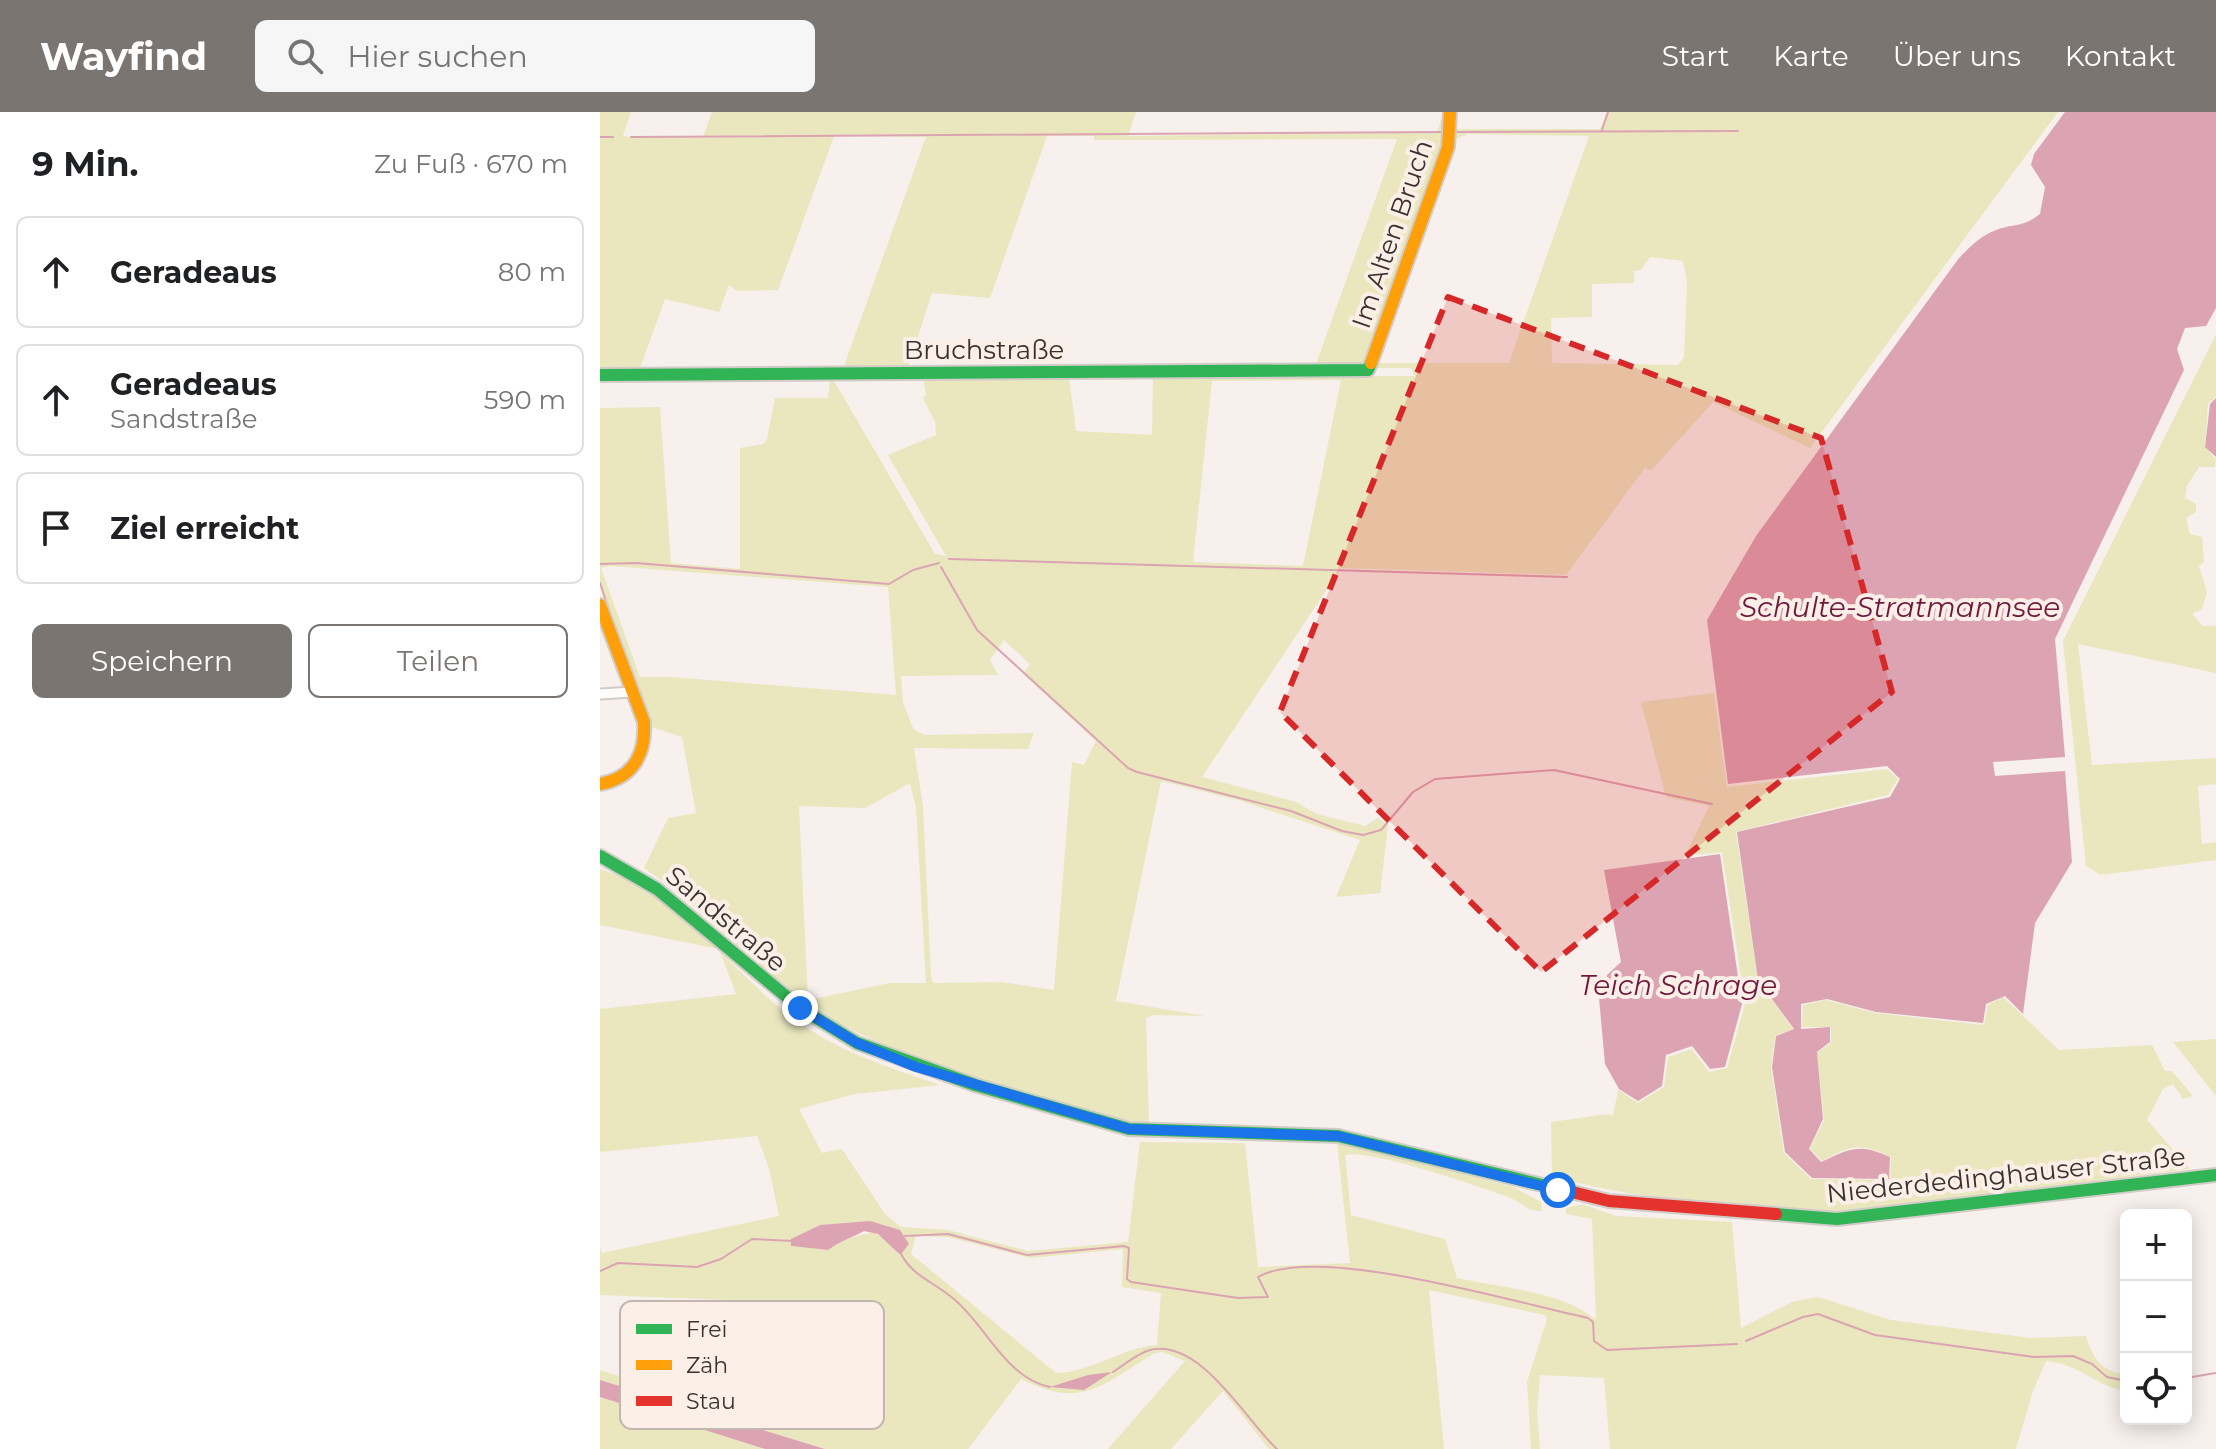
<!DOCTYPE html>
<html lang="de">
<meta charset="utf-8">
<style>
:root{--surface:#fff;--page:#f6f6f6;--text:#202124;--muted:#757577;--line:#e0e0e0;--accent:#7b7572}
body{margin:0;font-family:Montserrat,sans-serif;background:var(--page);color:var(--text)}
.controls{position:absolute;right:24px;bottom:24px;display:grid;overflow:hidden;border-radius:12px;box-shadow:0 4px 20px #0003}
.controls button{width:72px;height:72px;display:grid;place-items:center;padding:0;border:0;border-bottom:2px solid var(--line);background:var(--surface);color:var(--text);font:40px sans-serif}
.stop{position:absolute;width:24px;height:24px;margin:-18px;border:6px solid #1a73e8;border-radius:50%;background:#fff}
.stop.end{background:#1a73e8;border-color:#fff;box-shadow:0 2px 8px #0008}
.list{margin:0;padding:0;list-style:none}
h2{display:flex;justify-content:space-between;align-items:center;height:104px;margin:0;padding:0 32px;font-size:34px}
h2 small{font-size:26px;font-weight:400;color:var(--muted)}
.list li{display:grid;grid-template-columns:52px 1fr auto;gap:24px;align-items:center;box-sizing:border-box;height:112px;margin:0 16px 16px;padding:0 16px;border:2px solid var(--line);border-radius:12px}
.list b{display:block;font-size:30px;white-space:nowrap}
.list p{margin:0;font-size:26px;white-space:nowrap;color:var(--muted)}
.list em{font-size:26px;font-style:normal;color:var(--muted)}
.actions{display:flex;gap:16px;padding:24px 32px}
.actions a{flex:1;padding:18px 0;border:2px solid var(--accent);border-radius:12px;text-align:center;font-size:28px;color:var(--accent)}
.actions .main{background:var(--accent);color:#fff}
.icon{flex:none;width:44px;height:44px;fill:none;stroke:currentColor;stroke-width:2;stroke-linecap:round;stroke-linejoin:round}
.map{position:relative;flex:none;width:1616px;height:1337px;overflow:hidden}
header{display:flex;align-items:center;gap:48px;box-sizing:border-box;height:112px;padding:0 40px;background:var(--accent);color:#fff}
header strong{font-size:38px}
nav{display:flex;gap:44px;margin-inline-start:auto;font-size:28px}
.search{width:560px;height:72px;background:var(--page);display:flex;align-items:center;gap:20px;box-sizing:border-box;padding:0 28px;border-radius:12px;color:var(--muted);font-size:30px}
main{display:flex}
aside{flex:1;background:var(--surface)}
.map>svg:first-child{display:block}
.green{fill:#eae7bf;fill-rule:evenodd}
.water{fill:#dca4b3}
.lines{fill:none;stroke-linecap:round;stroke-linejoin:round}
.stream{stroke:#dca4b3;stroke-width:2}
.street-casing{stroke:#d2ccc8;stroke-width:13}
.fast-casing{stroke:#d2ccc8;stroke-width:16}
.slow-casing{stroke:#d2ccc8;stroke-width:16}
.jam-casing{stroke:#d2ccc8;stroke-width:16}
.street{stroke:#fefdfc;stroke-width:9}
.fast{stroke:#30b455;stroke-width:12}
.slow{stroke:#ff9f0a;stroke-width:12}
.jam{stroke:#e5322d;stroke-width:12}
.route{stroke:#1a73e8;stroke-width:10}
.marked{fill:#d62828;fill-opacity:0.2;stroke:#d62828;stroke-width:6;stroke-dasharray:16 10;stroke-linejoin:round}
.labels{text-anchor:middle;stroke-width:8;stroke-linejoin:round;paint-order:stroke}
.street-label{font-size:26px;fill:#383330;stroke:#fcefe7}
.water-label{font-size:28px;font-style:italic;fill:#71173c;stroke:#fcefe7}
.key{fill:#fcefe7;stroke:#c1b7b0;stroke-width:2}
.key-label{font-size:22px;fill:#383330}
</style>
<header>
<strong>Wayfind</strong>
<div class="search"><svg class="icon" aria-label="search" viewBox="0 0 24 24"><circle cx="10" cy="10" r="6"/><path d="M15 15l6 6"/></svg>Hier suchen</div>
<nav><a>Start</a><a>Karte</a><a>Über uns</a><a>Kontakt</a></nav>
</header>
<main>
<aside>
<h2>9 Min.<small>Zu Fuß · 670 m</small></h2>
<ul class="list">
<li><svg class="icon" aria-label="ahead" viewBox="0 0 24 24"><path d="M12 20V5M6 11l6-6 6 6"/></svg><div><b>Geradeaus</b></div><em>80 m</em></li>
<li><svg class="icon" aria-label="ahead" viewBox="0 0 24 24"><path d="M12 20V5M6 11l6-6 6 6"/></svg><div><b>Geradeaus</b><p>Sandstraße</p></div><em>590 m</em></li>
<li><svg class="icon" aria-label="arrive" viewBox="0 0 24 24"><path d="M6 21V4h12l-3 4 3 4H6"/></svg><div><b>Ziel erreicht</b></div></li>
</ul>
<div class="actions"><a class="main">Speichern</a><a>Teilen</a></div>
</aside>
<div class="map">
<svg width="1616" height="1337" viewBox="0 0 1616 1337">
<rect width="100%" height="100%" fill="#f7f0ec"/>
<path class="green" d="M0,0h31l-8,24 8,1h72l9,-25h424l-8,24 309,-4 7,-20 5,17 -82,236 -13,11h61l-4,-8h-36l-3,-5h137l80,-227 -121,-2 -17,7 2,-12h147l7,-17h451l-248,336 -97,-46 -62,69 -6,-3 -79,107 -225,-7 -139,209 94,25 21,12 48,12 13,-8 10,8 -8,67 -44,4 24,-57 -119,-39 -80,-20 -45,220 89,15 -51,-1 -8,3 3,108c-53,-8 -106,-26 -158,-43 -63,-21 -128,-41 -183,-80 -58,-41 -104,-94 -164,-135l24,-50 28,-5 -14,-76 -30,-10 -52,-144v-175l60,-1 11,156 69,6v-121l23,-4 4,-5 8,-41h53l2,-19h3l102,175 11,2 -58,-101 48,-20 -1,-13 -12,-24 3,-3 -3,-17 146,-1 7,54 76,4 1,-61 -49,-4v-5l212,-1 81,-225 -303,1v-4h-47l-57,162 -58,-5 -25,77h-156l1,-3 92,-1 82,-229 -92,-1 -56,154 -41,1 -8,-6 -10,27 -54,-13 -26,72h-39zM1050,145l33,4 4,20 -3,76 -6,8 -126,-2 -1,-45 41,-1v-33l42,-1v-12l7,-1zM741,268l-38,186 -110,-4 19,-181zM10,454l278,21 8,108 -225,-18h-31l-39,-109zM404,528l26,24 -7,10 73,67 -12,24 -12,-3 -18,228 -53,-8 -68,1 -2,-7 -8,-170 -9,-58 114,1 6,-16 -109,2 -11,-5 -11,-27 -2,-27 97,-1 -8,-15zM310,671l6,25 10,175h-36l-82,17 -9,-194 66,2z
M1616,222v63l-8,6 -3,43 11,14 -1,7h-16l-12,19 -2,12 11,6v8l-10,6 4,16 12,3 2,25 -5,4 8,26 -5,17 -10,5 11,12h13v47l-138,-29 14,121 124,-7v26l-18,2 4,58 14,-2v18l-115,15 -15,-9 -23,-225z
M1114,581l13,94 160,-18 11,10 -10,16 -152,37 22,148 35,49 -18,7 -4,31 13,86 27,26 79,1 1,-23c-31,-15 -39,-12 -69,4l-12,-12 14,-29 -7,-67 14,-10v-16h-29l1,-22 23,-5 49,13 109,12 4,-20 15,-8 56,53 93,-5 13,26h7l21,25 -10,3 -10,-15 -10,5 -16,31 43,49 -332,42c-99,6 -210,-11 -306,-34l-1,-55 57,-8 5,2 5,-26 20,13 26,-16 4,-30 24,-8 17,23 18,-4 18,-64 -23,-152 -37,4 24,-50 -43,-9 -25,-95z
M0,757c78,24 125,95 186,144 47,37 99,53 154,72l-85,9 -56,15 23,44 20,-4 43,65 16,13 47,3 80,21 100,-9 12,-100 105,1 13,124 92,-4 -13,-120 12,2 164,42 28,15 1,9c-14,1 -21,-9 -34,-14 -27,-10 -140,-49 -163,-42l6,60 94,24 12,39c41,9 109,14 139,42l-4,-101 -26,-5v-6l16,-4 34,12 116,6 9,106 51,-26 26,-5 73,23 140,18 55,-2c6,22 17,36 40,39v16c-28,-3 -43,-26 -80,-30l-13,30 -17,58h-406l-6,-71 -64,-3 -3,37 3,37h-9l-4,-67 20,-63 -3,-4 -115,-25 15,159h-175l-46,-58 -52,58h-63l77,-88 -23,-9 -9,2c-51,31 -71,56 -132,25l-53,70h-143l-225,-69v-10l115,36 14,-106 -129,-5v-48l2,6 177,-37 -10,-48 -12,-32 -157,16v-143l136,-15 -17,-45 -119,-24zM282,1112l23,12 -8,17 -13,-15 -11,-6 -36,9 -9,9 -37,-4 1,-7 28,-14zM316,1124l32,1 83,21 92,-9 -1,38 39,6 -4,52c-36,3 -65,27 -101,28l-145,-119z
M1616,927v57l-43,-54z
M0,1285l165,52h-165z"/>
<path class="water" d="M1465,0h151v196l-10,18 -21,2 -8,21 7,21 -129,269 10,118 -72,5 2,14 70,-5 7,91 -37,61 -12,91 -18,-18 -19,8 -3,19 -107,-11 -49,-13 -26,5v25l29,-2v15l-13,10 6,67 -14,30 12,13c30,-14 38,-19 69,-5l-1,22 -77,-1 -27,-26 -13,-85 4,-31 18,-7 -36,-49 -21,-148 153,-35 10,-18 -13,-13 -159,18 -21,-164 49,-84 203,-278c12,-12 21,-22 37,-28 19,-7 26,-2 44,-16l5,-27 -14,-22 3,-11z
M1616,286v59l-11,-10 5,-43z
M1120,742l22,150 -17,63 -15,2 -18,-23 -26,9 -4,31 -24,15 -19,-12 -14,-25 -6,-66 8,-23 14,-13 -17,-92z
M270,1109l30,9 9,14 -8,10 -3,-1 -20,-19 -14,-3c-13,7 -24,10 -36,19l-37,-4v-7l29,-14z
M512,1260l-28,18 -34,-3 38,-12z
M0,1268l225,69h-60l-165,-52z"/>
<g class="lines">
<path class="stream" d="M1002,18l6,-18
M855,20l283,-1
M0,25h13
M31,25l814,-5
M349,447l618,18
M0,452l36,-1 253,21 24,-14 26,-7
M341,455l36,63 151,138 9,4 154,39 51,20 21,4 18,-5 32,-38 22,-13 119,-9 158,34
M0,471l14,42
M305,1124l43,-2 79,21 97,-9 5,2 -2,31 4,3 107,16 30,-1 -10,-20c60,-34 258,26 330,41l5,4 1,19 13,9 130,-6
M300,1140c12,25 35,30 55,48 31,26 51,78 95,87
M0,1159l18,-8 79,4 24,-8 31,-20 41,2
M1146,1229l57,-24 15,-3 57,21 159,22 39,-1 19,8 15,13 19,4
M513,1260c11,-7 25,-19 37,-22 51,-12 97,72 127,99
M1586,1266l30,-5"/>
<defs>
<path id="street" d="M0,582l32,-2"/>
<path id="fast" d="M0,263l768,-5 3,-7
M0,744l57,33 143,119 57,35 118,42 154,44 209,7 238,57
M1176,1102l61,5 379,-44"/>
<path id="slow" d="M771,251l77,-216 2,-35
M0,493l44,117c2,32 -11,56 -44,62"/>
<path id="jam" d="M976,1081l33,8 167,13"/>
</defs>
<use href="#street" class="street-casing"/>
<use href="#fast" class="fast-casing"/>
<use href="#slow" class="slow-casing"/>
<use href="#jam" class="jam-casing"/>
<use href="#street" class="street"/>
<use href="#fast" class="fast"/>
<use href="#slow" class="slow"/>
<use href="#jam" class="jam"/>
</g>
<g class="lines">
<path class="route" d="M200,896l57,35 59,24 213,62 209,7 220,54"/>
</g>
<path class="marked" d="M848,185l373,141 71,254 -351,280 -261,-260z"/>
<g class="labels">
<g class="street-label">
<text transform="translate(792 122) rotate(-71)" y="9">Im Alten Bruch</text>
<text x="384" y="247">Bruchstraße</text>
<text transform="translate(126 807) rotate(40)" y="9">Sandstraße</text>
<text transform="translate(1406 1063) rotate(-6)" y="9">Niederdedinghauser Straße</text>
</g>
<g class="water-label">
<text x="1300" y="505">Schulte-Stratmannsee</text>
<text x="1078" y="883">Teich Schrage</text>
</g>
</g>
<rect x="20" y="1189" width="264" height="128" rx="12" class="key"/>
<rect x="36" y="1212" width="36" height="10" fill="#30b455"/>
<rect x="36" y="1248" width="36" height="10" fill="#ff9f0a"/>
<rect x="36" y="1284" width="36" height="10" fill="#e5322d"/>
<g class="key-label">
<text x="86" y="1225">Frei</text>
<text x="86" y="1261">Zäh</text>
<text x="86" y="1297">Stau</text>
</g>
</svg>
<div class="controls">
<button>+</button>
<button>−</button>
<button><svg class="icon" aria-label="locate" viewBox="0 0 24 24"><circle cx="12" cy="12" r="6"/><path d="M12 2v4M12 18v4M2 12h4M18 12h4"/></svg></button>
</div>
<div class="stop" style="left:958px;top:1078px"></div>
<div class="stop end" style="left:200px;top:896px"></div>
</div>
</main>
